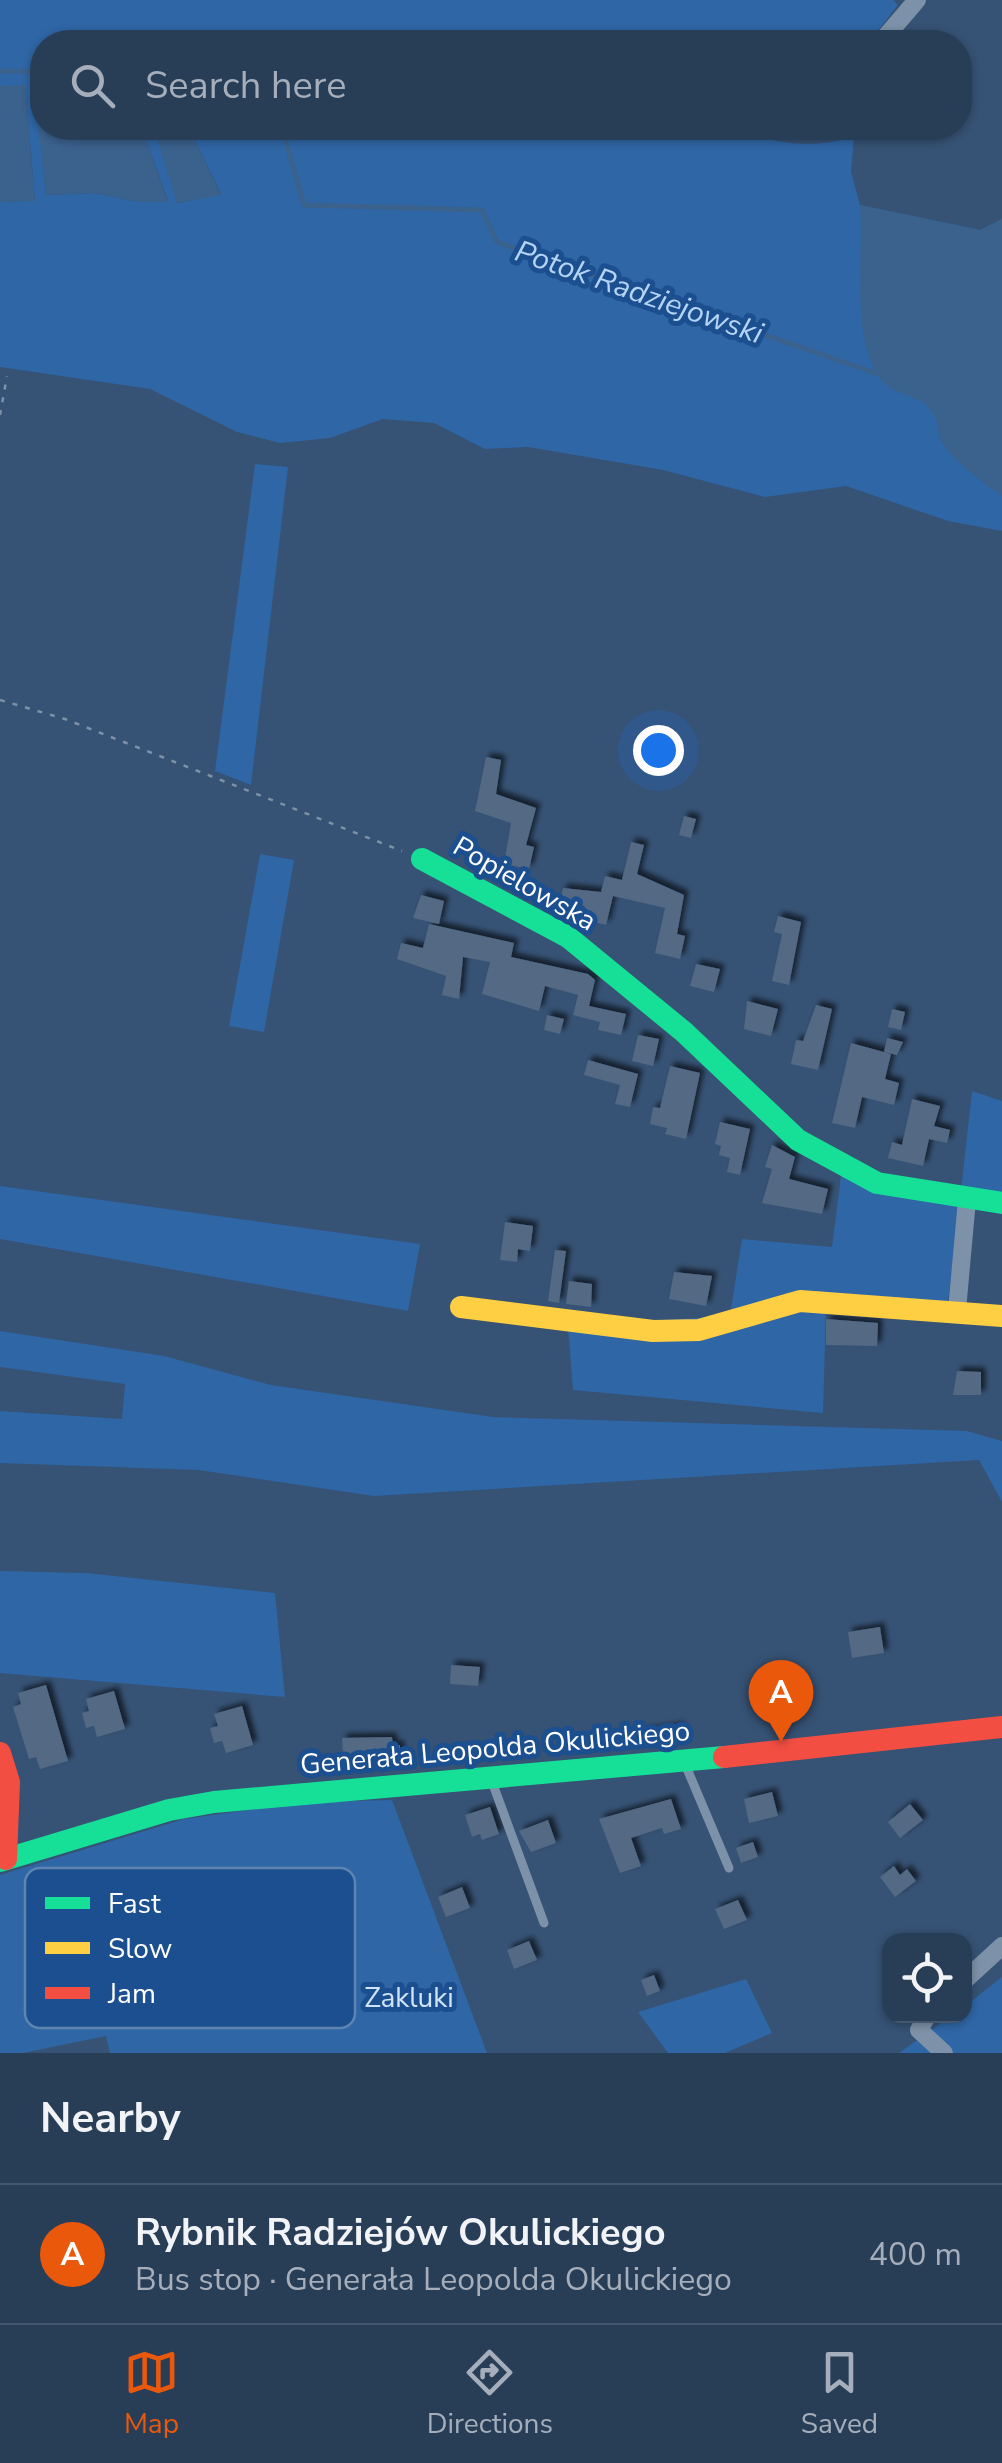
<!DOCTYPE html>
<meta charset="utf-8">
<style>
:root{--surface:#283e57;--page:#30455d;--text:#f1f3f6;--muted:#a5aeba;--line:#44576d;--accent:#ea580c}
body{margin:0;font-family:"Nunito Sans",sans-serif;background:var(--page);color:var(--text)}
.controls{position:absolute;right:30px;bottom:30px;display:grid;overflow:hidden;border-radius:20px;box-shadow:0 2px 8px #0004}
.controls button{width:90px;height:90px;display:grid;place-items:center;padding:0;border:0;border-bottom:2px solid var(--line);background:var(--surface);color:var(--text);font:50px sans-serif}
.you{position:absolute;left:658px;top:750px;width:35px;height:35px;margin:-25px;border:8px solid #fff;border-radius:50%;background:#1a73e8;box-shadow:0 0 0 15px #1a73e833}
.badge{display:grid;place-items:center;width:65px;height:65px;border-radius:50%;background:var(--accent);color:#fff;font-size:32px;font-weight:700}
.pin{position:absolute;translate:-50% -82px;filter:drop-shadow(0 2px 5px #0008)}
.pin::after{content:'';position:absolute;top:52px;width:35px;height:30px;background:inherit;clip-path:polygon(0 0,100% 0,50% 100%)}
.list{margin:0;padding:0;list-style:none}
h2{display:flex;justify-content:space-between;align-items:center;height:130px;margin:0;padding:0 40px;font-size:42px}
h2 small{font-size:32px;font-weight:400;color:var(--muted)}
.list li{display:grid;grid-template-columns:65px 1fr auto;gap:30px;align-items:center;box-sizing:border-box;height:140px;padding:0 40px;border-top:2px solid var(--line)}
.list b{display:block;font-size:38px;white-space:nowrap}
.list p{margin:0;font-size:32px;white-space:nowrap;color:var(--muted)}
.list em{font-size:32px;font-style:normal;color:var(--muted)}
.icon{flex:none;width:55px;height:55px;fill:none;stroke:currentColor;stroke-width:2;stroke-linecap:round;stroke-linejoin:round}
.map{position:relative;flex:none;width:1002px;height:2053px;overflow:hidden}
.search{position:absolute;background:var(--surface);box-shadow:0 2px 8px #0004;left:30px;right:30px;top:30px;height:110px;display:flex;align-items:center;gap:25px;box-sizing:border-box;padding:0 35px;border-radius:40px;color:var(--muted);font-size:38px}
.sheet{height:270px;background:var(--surface)}
nav{display:flex;justify-content:space-around;align-items:center;box-sizing:border-box;height:140px;border-top:2px solid var(--line);background:var(--surface);font-size:28px;color:var(--muted)}
nav a{display:grid;justify-items:center;gap:5px}
nav .on{color:var(--accent)}
.map>svg:first-child{display:block}
.green{fill:#2f66a5}
.water{fill:#3b618d}
.lines{fill:none;stroke-linecap:round;stroke-linejoin:round}
.stream{stroke:#3b618d;stroke-width:5}
.building{fill:#526984;filter:url(#shadow)}
.path{stroke:#7d92a8;stroke-width:2.5;stroke-dasharray:5 8;stroke-linecap:butt}
.lane{stroke:#7d92a8;stroke-width:9}
.street{stroke:#7d92a8;stroke-width:18}
.fast{stroke:#16e098;stroke-width:22}
.slow{stroke:#ffcf43;stroke-width:22}
.jam{stroke:#f24e42;stroke-width:22}
.labels{text-anchor:middle;stroke-width:10;stroke-linejoin:round;paint-order:stroke}
.street-label{font-size:28px;fill:#fff;stroke:#1b4f8f}
.park-label{font-size:28px;fill:#cfe3fa;stroke:#1b4f8f}
.water-label{font-size:30px;font-style:italic;fill:#b5d3f5;stroke:#1b4f8f}
.key{fill:#1b4f8f;stroke:#5f84b1;stroke-width:2.5}
.key-label{font-size:28px;fill:#fff}
</style>
<div class="map">
<svg width="1002" height="2053" viewBox="0 0 1002 2053">
<defs>
<filter id="shadow"><feDropShadow dx="4.5" dy="-4.5" stdDeviation="2.5" flood-color="#0009"/></filter>
</defs>
<rect width="100%" height="100%" fill="#365274"/>
<path class="green" d="M0,0h893l5,5 -29,37h-138l-31,-7 1,7h-659v43h-7l11,110 49,-2 43,9 30,-1 -26,-73h12l24,75 43,-9 -32,-66h545c37,16 82,22 120,8l-3,36 9,33 120,25 22,-11v312l-54,-10 -102,-35 -81,11 -102,-27 -135,-23 -43,2 -51,-26 -51,-4 -53,19 -50,5 -43,-11 -87,-43 -150,-22v-165l35,-2 -10,-114h-25z
M255,464l33,3 -37,318 -36,-14z
M260,854l34,6 -30,172 -35,-6z
M972,1091l30,10v92l-41,-3z
M842,1168l118,38 -12,96 -218,13 12,-76 90,8z
M0,1186l420,58 -12,67 -408,-72z
M826,1309l-3,104 -250,-23 -5,-63z
M0,1331l164,25 107,29 222,32 474,14 35,10v61l-23,-42 -605,36 -176,-26 -198,-7v-52l122,8 3,-35 -125,-17z
M0,1571l86,2 189,20 10,104 -285,-24z
M392,1800l95,253h-377l-4,-17 -83,17h-23v-178l184,-56 118,-17z
M1002,1977v76h-103l52,-37h13l1,-10z
M746,1979l26,54 -47,20h-57l-30,-41z"/>
<path class="water" d="M25,85l10,116 -35,1v-116z
M34,85h8v43h100l26,74h-30l-43,-9 -49,2z
M154,128h35l32,67 -44,8z
M860,205l120,25 22,-11v277c-20,-14 -50,-35 -62,-57 -3,-7 -2,-16 -5,-23 -12,-23 -43,-19 -55,-38 -30,-45 -16,-120 -20,-173z"/>
<g class="lines">
<path class="stream" d="M0,71l42,1
M282,128l22,77 178,5 15,32 384,133"/>
</g>
<path class="building" d="M486,757l15,3 -5,34 40,14 -10,37 8,2 -5,22 -25,-5 7,-41 -36,-12z
M684,816l12,3 -5,19 -12,-3z
M631,842l13,3 -7,29 47,21 -7,39 8,2 -5,23 -25,-6 10,-45 -52,-12 -7,29 -12,-3 2,-7 -13,-3 2,-6 -25,-7 3,-11 38,4 4,-16 17,4z
M421,895l23,6 -5,23 -26,-6z
M778,916l23,6 -12,63 -17,-4 10,-47 -8,-2z
M429,924l85,19 -3,14 77,17 7,6 -6,26 37,8 -5,21 -23,-5 2,-8 -27,-7 5,-20 -33,-9 -6,25 -57,-17 8,-32 -27,-5 -4,42 -17,-4 4,-19 -49,-17 4,-16 22,5z
M696,964l24,5 -6,23 -24,-6z
M747,1001l31,8 -7,27 -27,-7z
M816,1005l16,4 -14,61 -27,-6 5,-24 7,1z
M892,1009l13,3 -4,18 -13,-3z
M547,1015l17,4 -4,15 -16,-4z
M638,1035l21,4 -6,27 -21,-5z
M887,1038l16,4 -6,13 -13,-3z
M851,1043l40,11 -6,25 14,4 -5,22 -32,-8 -7,31 -23,-5z
M588,1060l50,14 -8,33 -15,-3 5,-19 -36,-10z
M670,1066l30,7 -14,66 -21,-5 2,-6 -17,-4 3,-17 7,1z
M912,1099l28,7 -6,20 16,4 -3,13 -18,-4 -6,27 -35,-8 4,-16 10,3z
M720,1122l30,7 -10,46 -13,-3 3,-14 -11,-3 2,-9 -6,-2z
M772,1145l23,12 -6,22 39,10 -6,25 -60,-11 10,-34 -7,-2z
M505,1222l28,4 -3,25 -12,-2 -1,13 -17,-2z
M555,1250l11,1 -7,52 -11,-2z
M674,1272l38,4 -6,30 -37,-7z
M569,1281l23,3 -1,23 -25,-3z
M826,1319l52,4 -1,23 -51,-1z
M957,1371l24,1v23h-28z
M880,1627l4,26 -32,5 -4,-26z
M451,1665l29,2 -2,19 -28,-2z
M46,1685l22,76 -28,8 -4,-12 -7,2 -16,-52 8,-3 -3,-11z
M114,1691l11,38 -28,8 -3,-11 -8,2 -4,-15 7,-2 -3,-12z
M242,1706l11,39 -27,8 -4,-12 -8,2 -4,-15 8,-2 -4,-12z
M680,1726l1,13 -8,1 1,6 -35,1 -1,-14z
M392,1737l1,8h7v23h-22l-7,-3 -1,-11h-27l-1,-16z
M772,1792l6,24 -29,7 -5,-24z
M671,1799l10,30 -17,5 -2,-6 -31,10 10,28 -21,7 -21,-54z
M910,1804l13,16 -23,18 -12,-16z
M490,1807l9,27 -17,6 -2,-6 -8,3 -7,-22z
M548,1820l8,23 -25,9 -12,-21z
M753,1842l5,15 -17,6 -5,-15z
M894,1866l6,9 7,-6 9,12 -21,16 -15,-20z
M462,1887l8,21 -24,9 -8,-20z
M738,1900l9,20 -23,9 -9,-20z
M529,1941l8,19 -23,9 -7,-19z
M654,1975l6,16 -13,5 -6,-16z"/>
<g class="lines">
<path class="path" d="M0,415l7,-39
M0,700l65,19 337,132"/>
<path class="lane" d="M685,1764l44,104
M491,1779l53,144"/>
<path class="street" d="M881,42l36,-42
M844,131l1,-3
M957,1310l10,-110
M964,1981l38,-35
M927,2016l-8,14 25,23"/>
<path class="fast" d="M422,859l146,78 116,95 114,108 79,43 125,20
M0,1861l169,-51 45,-8 510,-45"/>
<path class="slow" d="M461,1307l192,24 46,-1 101,-29 202,15"/>
<path class="jam" d="M0,1753l9,29 -3,77
M724,1757l278,-30"/>
</g>
<g class="labels">
<g class="street-label">
<text transform="translate(525 883) rotate(30)" y="10">Popielowska</text>
<text transform="translate(495 1747) rotate(-5)" y="10">Generała Leopolda Okulickiego</text>
</g>
<g class="park-label">
<text x="409" y="2007">Zakluki</text>
</g>
<g class="water-label">
<text transform="translate(639 292) rotate(19)" y="10">Potok Radziejowski</text>
</g>
</g>
<rect x="25" y="1868" width="330" height="160" rx="15" class="key"/>
<rect x="45" y="1897" width="45" height="12" fill="#16e098"/>
<rect x="45" y="1942" width="45" height="12" fill="#ffcf43"/>
<rect x="45" y="1987" width="45" height="12" fill="#f24e42"/>
<g class="key-label">
<text x="108" y="1913">Fast</text>
<text x="108" y="1958">Slow</text>
<text x="108" y="2003">Jam</text>
</g>
</svg>
<div class="controls">
<button><svg class="icon" aria-label="locate" viewBox="0 0 24 24"><circle cx="12" cy="12" r="6"/><path d="M12 2v4M12 18v4M2 12h4M18 12h4"/></svg></button>
</div>
<div class="you"></div>
<div class="pin badge" style="left:781px;top:1742px">A</div>
<div class="search"><svg class="icon" aria-label="search" viewBox="0 0 24 24"><circle cx="10" cy="10" r="6"/><path d="M15 15l6 6"/></svg>Search here</div>
</div>
<section class="sheet">
<h2>Nearby<small></small></h2>
<ul class="list">
<li><span class="badge">A</span><div><b>Rybnik Radziejów Okulickiego</b><p>Bus stop · Generała Leopolda Okulickiego</p></div><em>400 m</em></li>
</ul>
</section>
<nav>
<a class="on"><svg class="icon" aria-label="map" viewBox="0 0 24 24"><path d="M3 6l6-2 6 2 6-2v14l-6 2-6-2-6 2zM9 4v14M15 6v14"/></svg>Map</a>
<a><svg class="icon" aria-label="directions" viewBox="0 0 24 24"><path d="M12 3l9 9-9 9-9-9zM9 14v-3h6M13 9l2 2-2 2"/></svg>Directions</a>
<a><svg class="icon" aria-label="saved" viewBox="0 0 24 24"><path d="M7 4h10v16l-5-4-5 4z"/></svg>Saved</a>
</nav>
